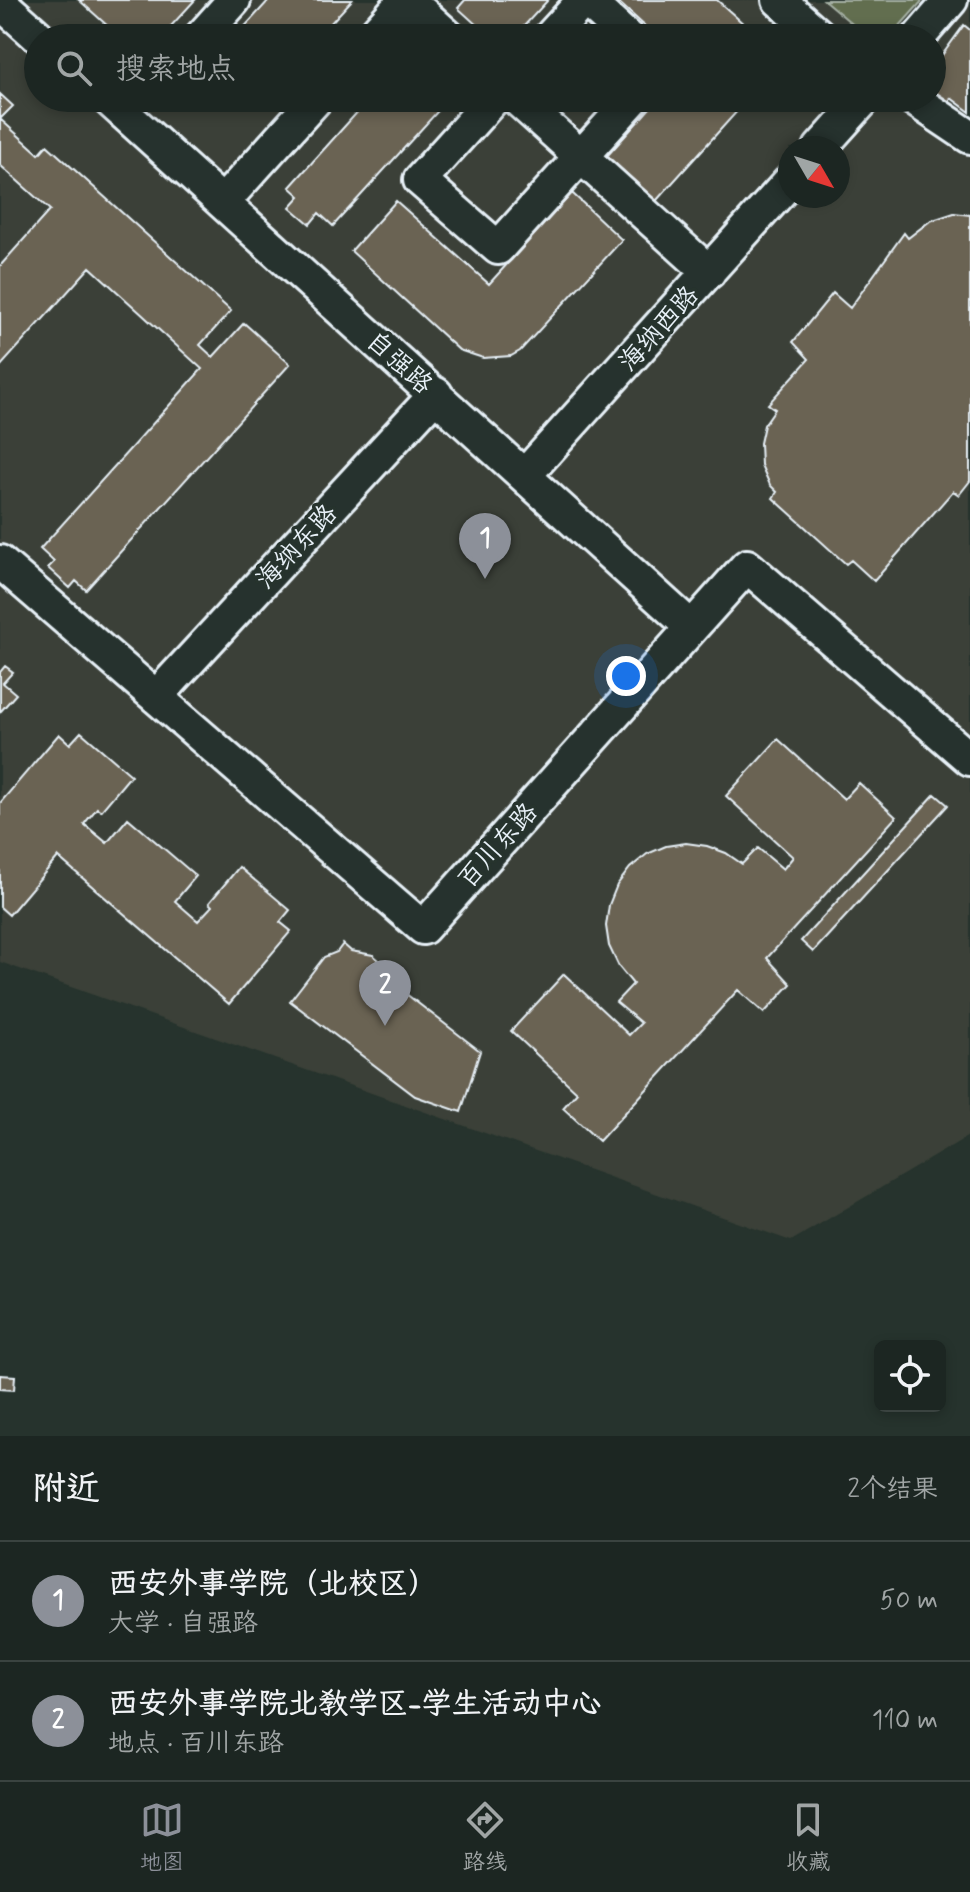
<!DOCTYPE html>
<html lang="zh">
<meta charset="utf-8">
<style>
:root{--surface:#1c2622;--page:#29322f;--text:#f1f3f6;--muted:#a0a5a5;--line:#3a4340;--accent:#8c9099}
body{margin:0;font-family:Mynerve,"LXGW WenKai TC",sans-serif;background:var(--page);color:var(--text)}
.controls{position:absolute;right:24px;bottom:24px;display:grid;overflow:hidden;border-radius:12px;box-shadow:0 4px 12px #0003}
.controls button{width:72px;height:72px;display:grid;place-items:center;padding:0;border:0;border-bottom:2px solid var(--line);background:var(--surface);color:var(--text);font:40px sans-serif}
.compass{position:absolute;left:778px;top:136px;width:72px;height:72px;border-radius:50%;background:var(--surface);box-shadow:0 4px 12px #0003;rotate:129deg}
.you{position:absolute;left:626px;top:676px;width:28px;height:28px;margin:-20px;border:6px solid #fff;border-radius:50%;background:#1a73e8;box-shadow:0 0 0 12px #1a73e833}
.badge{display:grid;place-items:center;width:52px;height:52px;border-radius:50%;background:var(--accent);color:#fff;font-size:26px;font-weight:700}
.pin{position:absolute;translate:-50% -66px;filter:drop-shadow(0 2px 4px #0008)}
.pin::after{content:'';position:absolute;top:42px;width:28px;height:24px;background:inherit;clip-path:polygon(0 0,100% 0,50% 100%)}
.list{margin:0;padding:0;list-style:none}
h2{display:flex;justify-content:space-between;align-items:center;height:104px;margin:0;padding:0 32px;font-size:34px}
h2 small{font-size:26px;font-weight:400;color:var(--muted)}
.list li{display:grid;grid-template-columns:52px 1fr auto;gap:24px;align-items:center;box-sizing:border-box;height:120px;padding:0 32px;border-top:2px solid var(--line)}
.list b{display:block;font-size:30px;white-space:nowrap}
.list p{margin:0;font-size:26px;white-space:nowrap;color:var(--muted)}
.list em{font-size:26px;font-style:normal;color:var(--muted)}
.icon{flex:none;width:44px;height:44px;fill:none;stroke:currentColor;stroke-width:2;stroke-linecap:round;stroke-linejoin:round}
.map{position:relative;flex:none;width:970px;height:1436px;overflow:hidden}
.search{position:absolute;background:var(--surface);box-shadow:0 4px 12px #0003;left:24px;right:24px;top:24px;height:88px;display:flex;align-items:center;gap:20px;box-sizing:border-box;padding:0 28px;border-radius:44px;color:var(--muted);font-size:30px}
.sheet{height:344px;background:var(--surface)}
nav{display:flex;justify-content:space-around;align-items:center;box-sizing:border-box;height:112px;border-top:2px solid var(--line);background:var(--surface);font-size:22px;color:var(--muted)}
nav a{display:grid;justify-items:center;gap:4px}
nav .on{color:var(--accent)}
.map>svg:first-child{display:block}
.built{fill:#3b4138;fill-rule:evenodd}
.green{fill:#626e50;stroke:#a5b0a4;stroke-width:2}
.building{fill:#6b6353;stroke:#e8f1f8;stroke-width:2}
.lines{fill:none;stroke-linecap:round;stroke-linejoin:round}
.minor-casing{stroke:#e8f1f8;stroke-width:38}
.minor{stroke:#26332d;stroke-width:32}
.labels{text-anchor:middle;stroke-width:7;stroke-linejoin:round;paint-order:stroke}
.street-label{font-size:26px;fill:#e8f1f8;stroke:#26332d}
</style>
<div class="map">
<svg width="970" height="1436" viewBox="0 0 970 1436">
<rect width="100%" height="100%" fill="#26332d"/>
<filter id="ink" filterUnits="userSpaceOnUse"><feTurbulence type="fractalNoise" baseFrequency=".0125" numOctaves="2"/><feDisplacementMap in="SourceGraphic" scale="16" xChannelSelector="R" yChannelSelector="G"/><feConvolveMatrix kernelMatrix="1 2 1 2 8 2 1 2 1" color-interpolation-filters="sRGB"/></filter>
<g filter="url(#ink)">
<path class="built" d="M18,0h952v1135l-179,106 -791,-279v-942zM38,38h894v60h-894zM790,148h48v48h-48z"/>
<path class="green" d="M824,0h99l-34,38h-20z"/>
<path class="building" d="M79,0h116l-35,38h-39z
M269,0h83l-35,38h-72l-6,-5z
M465,0h83l-35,38h-22l-33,-30z
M616,0h101l29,26 8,12h-96z
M964,25l6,5v82l-19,-14 -4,7 -15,-11v-25z
M0,94l13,12 -13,13 39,35 8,-9 184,166 -31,34 13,12 31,-34 46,41 -204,226 -10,-9 -6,7 -22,-20 6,-6 -14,-13 162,-180 -112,-102 -90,100v-101l50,-56 -50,-45z
M370,98l78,2 -115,126 -14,-13 -9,11 -20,-17 10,-11 -10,-9z
M659,98h90l-93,103 -49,-45z
M572,193l50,47 -102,111 -9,5 -28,2 -24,-8 -108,-99 45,-50 93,83z
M954,213l16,2v266l-11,14 -6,-4 -79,90 -23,-21 -5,4 -73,-66 4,-6 -7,-7 -9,-20 -1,-22 4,-18 11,-16 -7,-5 41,-45 -16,-17 40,-49 17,15 54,-75 4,5 22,-17z
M5,666l8,6 -10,11 13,11 -16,18v-40z
M81,732l50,43 -30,36 -4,-3 -13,16 23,19 21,-25 68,58 -21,25 23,20 14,-15 -3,-3 30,-36 51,43 -10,12 11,9 -62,73 -171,-147 -49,58 -9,-8v-104l59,-69 11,10z
M778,739l66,60 15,-16 37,34 -129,141 24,26 -27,29 -26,-23 -139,151 -36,-33 14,-16 -66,-61 53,-57 65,61 12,-12 -25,-21 17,-18 -14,-17 -10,-21 -3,-20 3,-21 8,-20 13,-17 17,-14 19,-8 20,-3 21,3 19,7 16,11 16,-16 25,21 10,-12 -67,-61z
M935,794l13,11 -135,147 -12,-11z
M343,944l8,7 22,4 7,6 -5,9 105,81 -19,61 -46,-16 -125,-95 34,-44 13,-5z
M0,1375l15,1 -1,14 -14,-1z"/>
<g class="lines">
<defs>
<path id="minor" d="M408,0l42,38
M586,0l42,38
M779,0l43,38
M0,2l40,36
M200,38l34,-38
M371,38l34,-38
M549,38l35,-38
M918,38l33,-38
M107,98l584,529
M494,98l-74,82 78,68 136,-150
M516,98l193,174
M912,98l58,39
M820,148l45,-50
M223,202l94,-104
M525,475l265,-294
M0,562l423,366 324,-362 223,193
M156,697l280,-303"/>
</defs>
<use href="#minor" class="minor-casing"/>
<use href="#minor" class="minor"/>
</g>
</g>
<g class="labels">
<g class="street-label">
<text transform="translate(658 328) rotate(-48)" y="9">海纳西路</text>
<text transform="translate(400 362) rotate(42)" y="9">自强路</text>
<text transform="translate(296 546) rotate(-47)" y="9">海纳东路</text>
<text transform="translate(497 845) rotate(-48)" y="9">百川东路</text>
</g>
</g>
</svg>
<div class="controls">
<button><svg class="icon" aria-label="locate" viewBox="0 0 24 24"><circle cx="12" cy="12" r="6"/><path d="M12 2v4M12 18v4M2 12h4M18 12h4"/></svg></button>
</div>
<svg class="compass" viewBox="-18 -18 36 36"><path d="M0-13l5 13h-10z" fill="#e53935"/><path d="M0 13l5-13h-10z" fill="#a0a5a5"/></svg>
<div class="you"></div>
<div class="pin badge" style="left:485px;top:579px">1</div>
<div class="pin badge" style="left:385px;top:1026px">2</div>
<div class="search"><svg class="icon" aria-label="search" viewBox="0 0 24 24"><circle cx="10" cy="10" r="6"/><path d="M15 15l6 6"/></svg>搜索地点</div>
</div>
<section class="sheet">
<h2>附近<small>2个结果</small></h2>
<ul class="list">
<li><span class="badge">1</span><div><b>西安外事学院（北校区）</b><p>大学 · 自强路</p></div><em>50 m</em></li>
<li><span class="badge">2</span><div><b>西安外事学院北教学区-学生活动中心</b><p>地点 · 百川东路</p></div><em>110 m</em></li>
</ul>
</section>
<nav>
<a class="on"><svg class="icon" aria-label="map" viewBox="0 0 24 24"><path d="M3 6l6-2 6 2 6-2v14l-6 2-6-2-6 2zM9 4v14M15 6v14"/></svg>地图</a>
<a><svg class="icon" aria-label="directions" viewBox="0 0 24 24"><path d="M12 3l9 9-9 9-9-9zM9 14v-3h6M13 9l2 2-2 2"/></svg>路线</a>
<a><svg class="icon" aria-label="saved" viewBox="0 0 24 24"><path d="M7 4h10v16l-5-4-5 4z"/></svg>收藏</a>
</nav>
